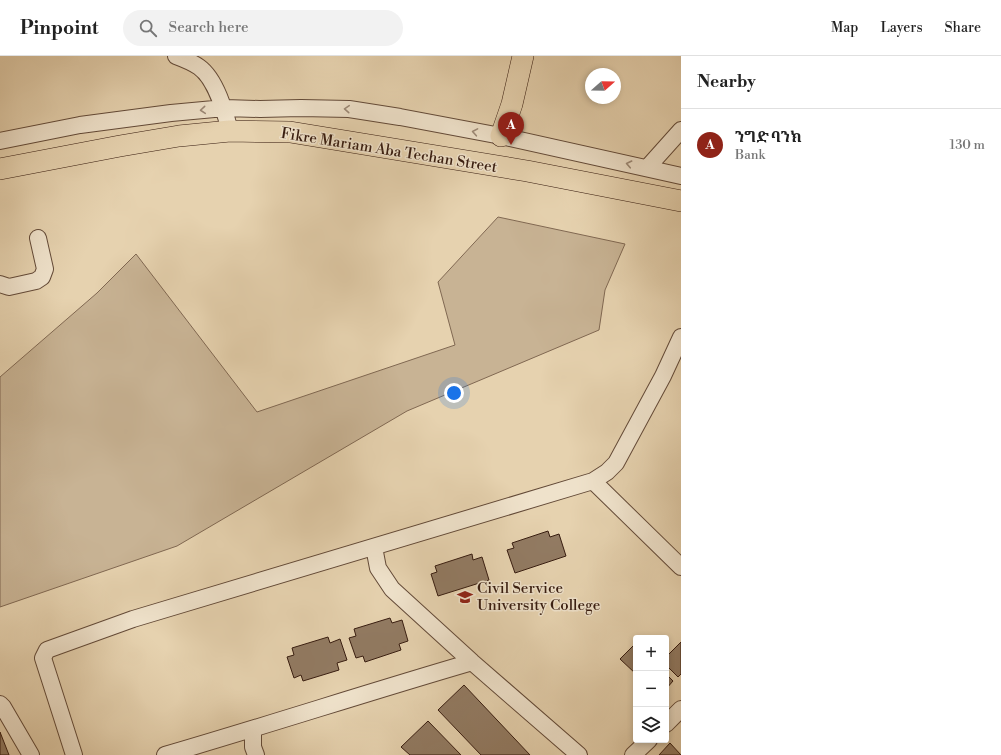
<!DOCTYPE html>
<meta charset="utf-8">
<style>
:root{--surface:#fff;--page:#f2f2f2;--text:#222;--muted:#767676;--line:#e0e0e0;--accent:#8f2418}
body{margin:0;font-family:"Libre Bodoni","Noto Serif Ethiopic",serif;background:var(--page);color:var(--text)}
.controls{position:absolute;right:12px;bottom:12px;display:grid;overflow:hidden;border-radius:4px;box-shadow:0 2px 6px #0003}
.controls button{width:36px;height:36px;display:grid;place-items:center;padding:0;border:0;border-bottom:1px solid var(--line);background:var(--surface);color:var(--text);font:20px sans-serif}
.compass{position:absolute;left:585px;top:12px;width:36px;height:36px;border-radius:50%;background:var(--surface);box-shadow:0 2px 6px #0003;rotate:70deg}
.you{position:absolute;left:454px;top:337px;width:14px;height:14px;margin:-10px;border:3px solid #fff;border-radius:50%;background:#1a73e8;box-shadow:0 0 0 6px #1a73e833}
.badge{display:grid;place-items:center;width:26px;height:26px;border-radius:50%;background:var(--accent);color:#fff;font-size:13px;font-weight:700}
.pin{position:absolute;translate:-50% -33px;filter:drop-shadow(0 1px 2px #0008)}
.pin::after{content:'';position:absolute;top:21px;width:14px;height:12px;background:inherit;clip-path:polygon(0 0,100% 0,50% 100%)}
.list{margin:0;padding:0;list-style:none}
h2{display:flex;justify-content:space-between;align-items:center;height:52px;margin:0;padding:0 16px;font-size:17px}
h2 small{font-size:13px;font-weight:400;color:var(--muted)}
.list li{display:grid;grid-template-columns:26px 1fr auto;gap:12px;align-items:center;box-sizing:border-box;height:72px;padding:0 16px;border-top:1px solid var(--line)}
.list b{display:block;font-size:15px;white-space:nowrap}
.list p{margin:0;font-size:13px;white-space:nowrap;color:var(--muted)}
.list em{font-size:13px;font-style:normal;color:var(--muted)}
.icon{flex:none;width:22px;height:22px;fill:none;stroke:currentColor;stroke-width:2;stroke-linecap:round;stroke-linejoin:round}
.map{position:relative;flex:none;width:681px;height:699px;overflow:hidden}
header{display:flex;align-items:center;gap:24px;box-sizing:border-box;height:56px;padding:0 20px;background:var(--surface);border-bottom:1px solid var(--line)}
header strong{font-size:19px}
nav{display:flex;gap:22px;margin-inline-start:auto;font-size:14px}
.search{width:280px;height:36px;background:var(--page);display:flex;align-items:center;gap:10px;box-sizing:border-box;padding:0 14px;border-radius:22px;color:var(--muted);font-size:15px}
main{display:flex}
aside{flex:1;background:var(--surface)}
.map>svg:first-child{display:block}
.green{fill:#c8b394;stroke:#806852}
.building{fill:#927b63;stroke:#371c10}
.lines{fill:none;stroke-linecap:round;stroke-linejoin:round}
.minor-casing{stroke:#634a38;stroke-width:18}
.major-casing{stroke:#371c10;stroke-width:22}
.minor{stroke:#efe2cb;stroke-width:16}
.major{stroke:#e6d2af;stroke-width:21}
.oneway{stroke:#9c8977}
.labels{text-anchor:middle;stroke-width:3;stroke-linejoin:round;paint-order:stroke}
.street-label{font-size:15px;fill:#371c10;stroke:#efe2cb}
.poi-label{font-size:15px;fill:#371c10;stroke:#efe2cb;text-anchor:start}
</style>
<header>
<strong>Pinpoint</strong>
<div class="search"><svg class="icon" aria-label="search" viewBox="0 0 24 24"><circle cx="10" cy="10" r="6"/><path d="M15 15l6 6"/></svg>Search here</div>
<nav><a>Map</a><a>Layers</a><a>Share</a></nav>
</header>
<main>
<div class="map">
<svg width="681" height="699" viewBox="0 0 681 699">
<rect width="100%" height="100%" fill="#e6d2af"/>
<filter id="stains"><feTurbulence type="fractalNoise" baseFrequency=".005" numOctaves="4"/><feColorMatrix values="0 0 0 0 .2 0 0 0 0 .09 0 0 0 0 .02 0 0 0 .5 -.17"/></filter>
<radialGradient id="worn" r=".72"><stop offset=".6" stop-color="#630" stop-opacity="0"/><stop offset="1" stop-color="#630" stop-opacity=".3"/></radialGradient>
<path class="green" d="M498,161l127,27 -20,46 -6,40 -192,81 -230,135 -177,61v-230l97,-84 39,-39 121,158 198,-67 -17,-63z"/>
<path class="building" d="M548,475l2,6 9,-3 7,22 -51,17 -8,-23 7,-2 -2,-5z
M472,498l1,6 9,-3 7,23 -51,16 -7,-22 6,-2 -2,-6z
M390,562l2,5 10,-3 6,21 -9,3 2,6 -36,12 -2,-6 -7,2 -7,-20 7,-2 -2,-7z
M328,581l2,6 10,-4 7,21 -10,3 2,7 -36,11 -2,-6 -7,3 -7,-21 7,-2 -2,-7z
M681,586v32l-3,3 -12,-12v-8z
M635,588l1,1v29l-16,-15z
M666,618l7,7 -7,8z
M464,629l66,70h-49l-43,-45z
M428,665l33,34h-51l-9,-8z
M0,676l9,23h-9z
M670,687l11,12h-22z"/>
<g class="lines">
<defs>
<path id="minor" d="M176,0c8,3 16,6 23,11 17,12 26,45 31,64
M0,85l80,-16 91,-12 54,-5 35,1 41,-1 48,1 51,8 101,19 180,40
M647,112l34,-38
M0,228l9,3 27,-6 6,-4 3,-8 -7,-31
M593,425l88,86
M374,491l4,21 14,21 80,73 107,93
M0,648l3,3 28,48
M666,668l15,-15
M253,673v18l3,8
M74,699l-31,-97 4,-8 86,-31 460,-138 14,-9 9,-9 47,-87 18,-39
M165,699c103,-30 204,-63 307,-93
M633,699l16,-15"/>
<path id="major" d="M501,80l11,-32 11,-48
M0,113l120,-23 59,-10 51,-5 60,1 237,39 154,30"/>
</defs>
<use href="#minor" class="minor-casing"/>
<use href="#major" class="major-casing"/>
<use href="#minor" class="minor"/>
<use href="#major" class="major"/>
</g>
<defs><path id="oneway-chevron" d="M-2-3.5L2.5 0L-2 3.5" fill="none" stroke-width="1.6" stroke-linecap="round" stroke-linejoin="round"/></defs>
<g class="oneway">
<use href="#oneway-chevron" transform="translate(347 53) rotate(-176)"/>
<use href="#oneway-chevron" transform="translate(203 54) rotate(175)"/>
<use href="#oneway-chevron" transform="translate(475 76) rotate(-170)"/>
<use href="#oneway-chevron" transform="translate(629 108) rotate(-168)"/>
</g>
<defs>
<symbol id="university-bare" viewBox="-9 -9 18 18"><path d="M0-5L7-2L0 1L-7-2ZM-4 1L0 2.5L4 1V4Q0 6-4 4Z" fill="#8f2418" stroke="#efe2cb" stroke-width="2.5" paint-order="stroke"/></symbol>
</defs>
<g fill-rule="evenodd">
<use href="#university-bare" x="454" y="530" width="22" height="22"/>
</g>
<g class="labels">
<g class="street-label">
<text transform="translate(389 94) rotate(9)" y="5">Fikre Mariam Aba Techan Street</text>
</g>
<g class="poi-label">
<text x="477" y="537">Civil Service<tspan x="477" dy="17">University College</tspan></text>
</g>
</g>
<rect width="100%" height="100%" filter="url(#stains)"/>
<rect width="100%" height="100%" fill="url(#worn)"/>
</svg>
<div class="controls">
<button>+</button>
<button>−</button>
<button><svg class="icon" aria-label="layers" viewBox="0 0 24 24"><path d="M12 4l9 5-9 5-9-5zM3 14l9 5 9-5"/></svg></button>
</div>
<svg class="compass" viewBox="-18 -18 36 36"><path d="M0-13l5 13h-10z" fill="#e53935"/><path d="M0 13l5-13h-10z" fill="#767676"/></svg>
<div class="you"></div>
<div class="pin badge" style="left:511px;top:89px">A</div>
</div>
<aside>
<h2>Nearby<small></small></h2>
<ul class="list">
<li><span class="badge">A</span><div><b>ንግድ ባንክ</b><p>Bank</p></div><em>130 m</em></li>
</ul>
</aside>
</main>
